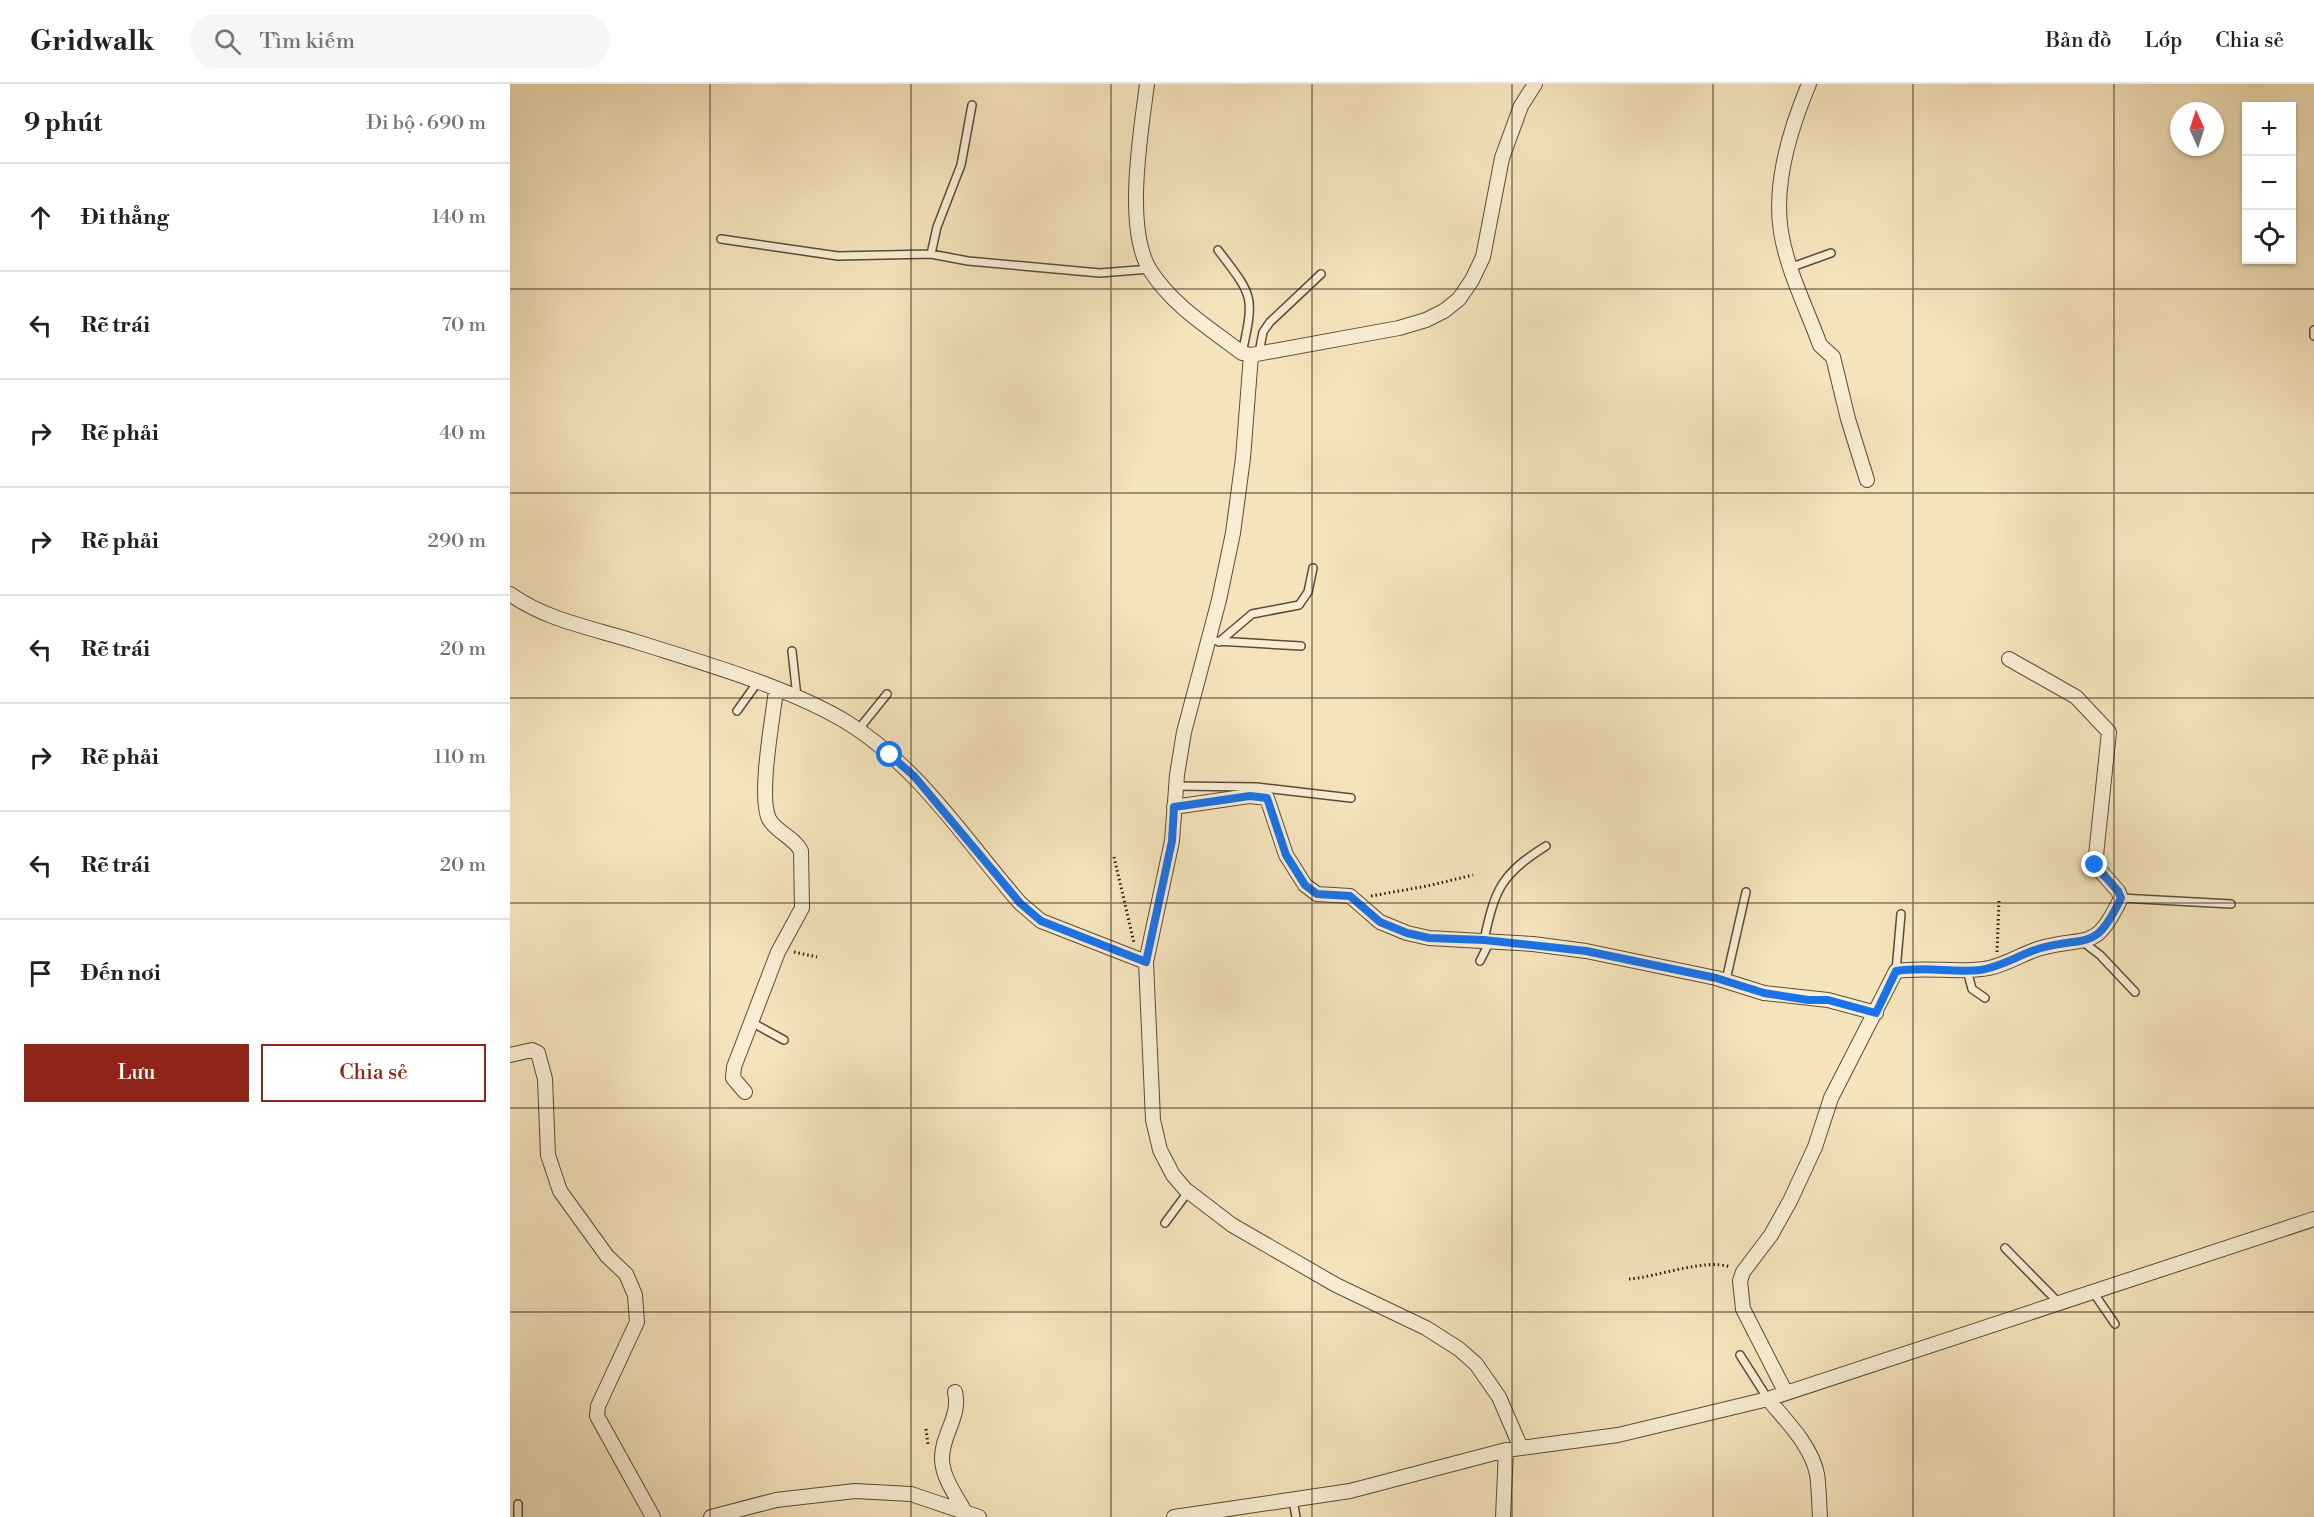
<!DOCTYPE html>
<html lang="vi">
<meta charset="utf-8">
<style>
:root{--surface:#fff;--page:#f6f6f6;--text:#202124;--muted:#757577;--line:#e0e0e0;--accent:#8f2418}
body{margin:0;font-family:"Libre Bodoni",serif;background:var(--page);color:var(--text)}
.controls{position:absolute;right:18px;top:18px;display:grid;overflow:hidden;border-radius:0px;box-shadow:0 2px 4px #0004}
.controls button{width:54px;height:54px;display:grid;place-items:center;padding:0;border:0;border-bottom:2px solid var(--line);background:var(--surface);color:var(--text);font:30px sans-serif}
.compass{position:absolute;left:1660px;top:18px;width:54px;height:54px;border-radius:50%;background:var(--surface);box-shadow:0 2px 4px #0004;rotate:357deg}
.stop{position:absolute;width:18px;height:18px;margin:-14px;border:4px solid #1a73e8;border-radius:50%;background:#fff}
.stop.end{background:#1a73e8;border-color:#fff;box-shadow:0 2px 6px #0008}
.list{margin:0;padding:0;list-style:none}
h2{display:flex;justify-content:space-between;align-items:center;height:78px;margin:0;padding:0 24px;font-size:26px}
h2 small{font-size:20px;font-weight:400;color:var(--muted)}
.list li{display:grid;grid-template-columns:39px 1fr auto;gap:18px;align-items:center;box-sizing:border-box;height:108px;padding:0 24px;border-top:2px solid var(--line)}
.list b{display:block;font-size:22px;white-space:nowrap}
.list em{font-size:20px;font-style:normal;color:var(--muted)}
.actions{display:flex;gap:12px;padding:18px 24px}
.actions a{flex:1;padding:14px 0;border:2px solid var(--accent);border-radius:0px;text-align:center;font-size:21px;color:var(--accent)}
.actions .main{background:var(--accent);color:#fff}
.icon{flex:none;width:33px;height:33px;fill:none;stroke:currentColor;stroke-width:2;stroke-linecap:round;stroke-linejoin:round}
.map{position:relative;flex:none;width:1804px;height:1433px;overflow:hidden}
header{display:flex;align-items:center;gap:36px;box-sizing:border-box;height:84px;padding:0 30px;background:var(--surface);border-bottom:2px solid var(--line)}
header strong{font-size:28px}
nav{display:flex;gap:33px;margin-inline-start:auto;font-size:21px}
.search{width:420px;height:54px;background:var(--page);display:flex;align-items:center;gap:15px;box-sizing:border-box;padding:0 21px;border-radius:33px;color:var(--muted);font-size:22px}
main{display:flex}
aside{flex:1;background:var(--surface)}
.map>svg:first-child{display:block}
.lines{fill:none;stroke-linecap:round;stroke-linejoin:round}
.service-casing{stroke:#5a4c3a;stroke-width:10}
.minor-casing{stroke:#5a4c3a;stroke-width:16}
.path{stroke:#27190f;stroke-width:3;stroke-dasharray:1.5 3;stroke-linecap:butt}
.service{stroke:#f8edd3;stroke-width:7}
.minor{stroke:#f8edd3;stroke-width:14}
.route{stroke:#1a73e8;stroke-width:8}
.grid{fill:none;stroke:#27190f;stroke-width:1.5;stroke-opacity:0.55}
</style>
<header>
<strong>Gridwalk</strong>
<div class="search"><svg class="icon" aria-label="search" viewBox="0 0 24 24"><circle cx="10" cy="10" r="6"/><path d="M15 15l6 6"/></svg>Tìm kiếm</div>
<nav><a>Bản đồ</a><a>Lớp</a><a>Chia sẻ</a></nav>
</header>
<main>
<aside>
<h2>9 phút<small>Đi bộ · 690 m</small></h2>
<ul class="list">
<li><svg class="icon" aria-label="ahead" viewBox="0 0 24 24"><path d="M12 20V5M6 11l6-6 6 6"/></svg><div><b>Đi thẳng</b></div><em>140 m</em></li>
<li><svg class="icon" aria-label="left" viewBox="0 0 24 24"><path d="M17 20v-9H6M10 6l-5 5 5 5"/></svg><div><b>Rẽ trái</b></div><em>70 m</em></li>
<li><svg class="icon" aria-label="right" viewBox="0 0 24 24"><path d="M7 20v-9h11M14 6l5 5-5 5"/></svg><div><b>Rẽ phải</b></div><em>40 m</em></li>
<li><svg class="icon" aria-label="right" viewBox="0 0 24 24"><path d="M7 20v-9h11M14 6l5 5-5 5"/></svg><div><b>Rẽ phải</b></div><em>290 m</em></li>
<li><svg class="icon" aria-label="left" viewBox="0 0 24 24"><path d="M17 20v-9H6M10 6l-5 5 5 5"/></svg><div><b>Rẽ trái</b></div><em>20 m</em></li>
<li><svg class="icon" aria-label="right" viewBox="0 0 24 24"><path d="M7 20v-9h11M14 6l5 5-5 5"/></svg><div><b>Rẽ phải</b></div><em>110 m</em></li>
<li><svg class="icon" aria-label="left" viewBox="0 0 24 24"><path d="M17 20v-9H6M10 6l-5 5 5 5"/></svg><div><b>Rẽ trái</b></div><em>20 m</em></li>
<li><svg class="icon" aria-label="arrive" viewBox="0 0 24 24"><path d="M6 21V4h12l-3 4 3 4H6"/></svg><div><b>Đến nơi</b></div></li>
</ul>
<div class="actions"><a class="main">Lưu</a><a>Chia sẻ</a></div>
</aside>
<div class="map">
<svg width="1804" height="1433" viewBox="0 0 1804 1433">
<rect width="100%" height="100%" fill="#f5e3bc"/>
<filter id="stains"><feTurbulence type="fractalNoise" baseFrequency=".00333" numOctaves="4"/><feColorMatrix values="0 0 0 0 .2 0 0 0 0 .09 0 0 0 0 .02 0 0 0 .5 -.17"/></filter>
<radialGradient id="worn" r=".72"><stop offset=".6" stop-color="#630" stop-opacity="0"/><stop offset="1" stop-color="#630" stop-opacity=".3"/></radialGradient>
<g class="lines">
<defs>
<path id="service" d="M211,155l117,17 93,-2 37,7 132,12 50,-4
M708,166c35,46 37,45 24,103
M421,170l6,-27 24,-62 11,-60
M1282,183l39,-14
M1804,246v6
M749,269l4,-21 7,-10 51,-48
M707,557l84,5
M709,558l33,-28 47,-9 9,-13 5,-24
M282,567l5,46
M227,627l20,-28
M348,646l29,-36
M666,702l80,1 95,11
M1611,814l110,6
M974,856c11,-51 17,-66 62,-94
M1573,858l17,13 35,37
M970,877l10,-20
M1457,886l5,19 13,9
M1386,887l5,-57
M1216,896l20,-88
M241,938l33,18
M655,1139l23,-31
M1495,1164l54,55
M1583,1208l22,32
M1230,1271l28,44
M783,1416l3,17
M8,1420v13"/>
<path id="minor" d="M1299,0c-19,45 -36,99 -28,148 6,38 26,77 39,113l13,12 15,62 19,61
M741,271l148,-27 27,-8 18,-9 15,-12 13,-19 11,-23 19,-99 19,-52 14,-22
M0,510c38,27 83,34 127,48 66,21 152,45 211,81 71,44 118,118 172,180l21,18 105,41 7,158 7,30 13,25 12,14 47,36 104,60 90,43 33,21 17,15 23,33 22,51
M664,723l75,-11 18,2 19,57 19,30 12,9 33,2 30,26 27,11 22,5 104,6 53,7 130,27 48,15 64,7 48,13
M636,878l26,-121 5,-66 7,-43 35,-132 14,-67 10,-75 8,-103 -9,-2c-34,-26 -69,-47 -92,-83 -26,-42 -9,-138 -3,-186
M0,971l22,-5 6,3 7,26 3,76 12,36 47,65 19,18 9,21 2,27 -39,84 -1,10 56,101
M235,1008l-12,-14 1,-11 44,-115 24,-44 -1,-57c-7,-14 -24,-18 -32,-32 -11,-23 4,-102 7,-129
M445,1308c6,25 -14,43 -13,68 1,19 15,37 23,52
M1276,1309l-43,-84 -3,-28 3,-9 28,-37 19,-34 25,-54 16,-49 65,-127c31,-5 63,3 93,-3 19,-4 34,-15 52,-20 47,-13 54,5 80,-50l-3,-7 -23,-26 14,-133 -33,-35 -67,-38
M1258,1315c18,22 43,46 49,75 2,14 2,29 3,43
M201,1433l65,-17 79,-9 56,3 68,23
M664,1433l176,-26 156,-41 112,-15 150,-36 546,-180
M993,1433l3,-67"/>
</defs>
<use href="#service" class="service-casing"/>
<use href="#minor" class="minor-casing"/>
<path class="path" d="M604,773l20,86
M861,812l56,-10 46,-11
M284,868l23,5
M1487,868l2,-51
M1119,1195c28,-2 76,-21 101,-12
M416,1345l2,16"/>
<use href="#service" class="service"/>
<use href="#minor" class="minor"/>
</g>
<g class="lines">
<path class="route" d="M380,671l24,21 106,127 21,18 105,41 26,-121 2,-34 76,-11 17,2 19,57 19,30 12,9 33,2 30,26 27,11 22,5 55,2 102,11 130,27 48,15 44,7h20l48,13 20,-42c30,-5 56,2 84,-1 22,-3 40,-16 61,-22 47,-13 54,5 80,-50l-3,-7 -23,-26"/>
</g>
<path class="grid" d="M200,0v1433M401,0v1433M601,0v1433M802,0v1433M1002,0v1433M1203,0v1433M1403,0v1433M1604,0v1433M0,205h1804M0,409h1804M0,614h1804M0,819h1804M0,1024h1804M0,1228h1804"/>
<rect width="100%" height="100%" filter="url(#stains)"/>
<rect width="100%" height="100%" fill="url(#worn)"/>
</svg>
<div class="controls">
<button>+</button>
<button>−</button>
<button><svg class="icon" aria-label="locate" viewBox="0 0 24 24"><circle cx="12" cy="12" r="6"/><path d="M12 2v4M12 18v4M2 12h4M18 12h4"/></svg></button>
</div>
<svg class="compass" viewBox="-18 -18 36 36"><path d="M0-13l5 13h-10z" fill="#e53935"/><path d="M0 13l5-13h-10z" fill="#757577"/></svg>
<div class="stop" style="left:380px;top:671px"></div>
<div class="stop end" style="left:1585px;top:781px"></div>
</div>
</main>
